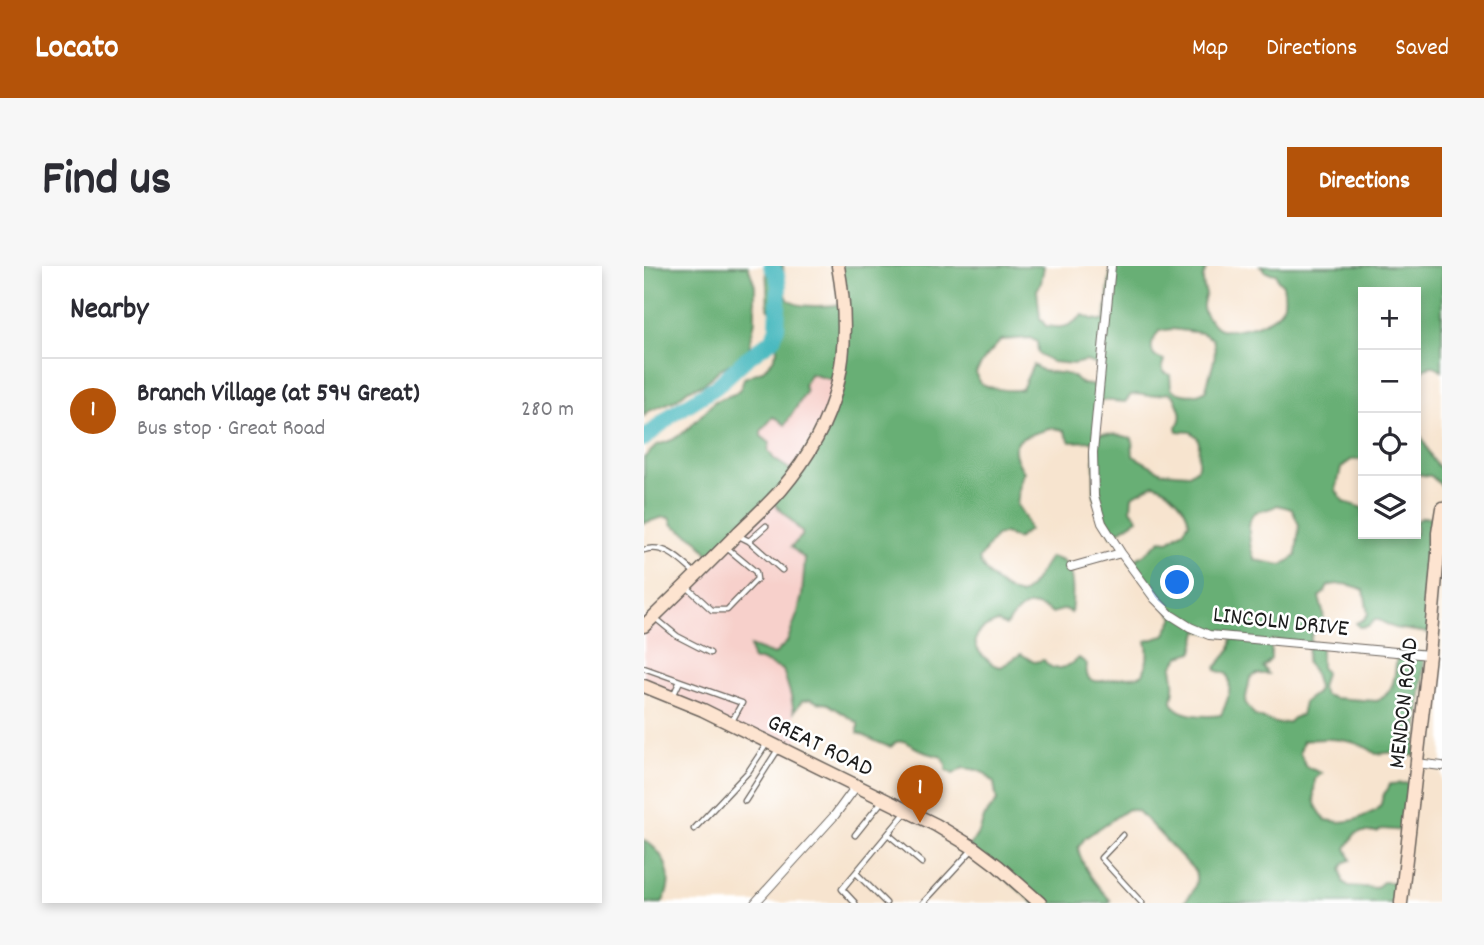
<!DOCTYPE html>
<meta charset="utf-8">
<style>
:root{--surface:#fff;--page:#f7f7f7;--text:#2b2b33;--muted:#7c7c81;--line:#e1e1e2;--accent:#b45309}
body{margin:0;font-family:Dekko,sans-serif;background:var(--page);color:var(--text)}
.controls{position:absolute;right:21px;top:21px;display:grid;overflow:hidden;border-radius:0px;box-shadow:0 4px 10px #0003}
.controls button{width:63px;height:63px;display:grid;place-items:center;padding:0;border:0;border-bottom:2px solid var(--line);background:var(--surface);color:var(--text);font:35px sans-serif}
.you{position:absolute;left:534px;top:317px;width:24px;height:24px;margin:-18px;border:5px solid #fff;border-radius:50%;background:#1a73e8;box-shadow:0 0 0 10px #1a73e833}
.badge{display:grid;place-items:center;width:46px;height:46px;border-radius:50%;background:var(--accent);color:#fff;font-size:23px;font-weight:700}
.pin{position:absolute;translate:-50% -58px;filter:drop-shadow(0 2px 4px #0008)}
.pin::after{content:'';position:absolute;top:37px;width:24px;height:21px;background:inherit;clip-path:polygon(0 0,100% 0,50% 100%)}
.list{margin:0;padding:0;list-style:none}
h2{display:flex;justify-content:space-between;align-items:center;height:91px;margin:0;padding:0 28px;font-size:30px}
h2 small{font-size:23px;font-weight:400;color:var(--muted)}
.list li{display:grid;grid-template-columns:46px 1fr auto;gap:21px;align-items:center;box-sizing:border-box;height:105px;padding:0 28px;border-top:2px solid var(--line)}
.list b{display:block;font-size:26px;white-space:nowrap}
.list p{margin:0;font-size:23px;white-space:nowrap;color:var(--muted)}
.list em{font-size:23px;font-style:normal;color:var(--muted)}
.icon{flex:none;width:38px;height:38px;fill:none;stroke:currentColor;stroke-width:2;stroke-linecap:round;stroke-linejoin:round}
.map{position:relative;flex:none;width:798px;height:637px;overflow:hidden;border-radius:0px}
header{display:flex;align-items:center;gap:42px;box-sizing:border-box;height:98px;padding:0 35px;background:var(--accent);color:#fff}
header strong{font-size:33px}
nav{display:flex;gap:38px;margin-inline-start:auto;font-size:24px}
.intro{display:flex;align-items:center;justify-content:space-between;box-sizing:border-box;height:168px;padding:0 42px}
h1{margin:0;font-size:49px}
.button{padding:18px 32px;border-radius:0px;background:var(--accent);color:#fff;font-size:24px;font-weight:700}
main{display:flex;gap:42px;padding:0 42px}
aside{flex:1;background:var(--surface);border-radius:0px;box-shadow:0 4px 10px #0003}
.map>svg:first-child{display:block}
.built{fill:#f7d0cb}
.forest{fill:#68af75;stroke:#426648;stroke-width:2;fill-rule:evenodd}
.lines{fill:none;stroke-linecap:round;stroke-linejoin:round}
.river{stroke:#4ab9bf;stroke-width:16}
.lane-casing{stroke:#69625b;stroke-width:7}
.street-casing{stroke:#69625b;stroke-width:10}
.secondary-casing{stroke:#69625b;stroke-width:15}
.lane{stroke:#fff;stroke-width:4.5}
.street{stroke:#fff;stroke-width:8}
.secondary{stroke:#fde4d0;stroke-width:12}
.labels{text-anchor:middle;stroke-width:5;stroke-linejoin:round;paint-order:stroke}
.street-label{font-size:24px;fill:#1c1c1c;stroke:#fff}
</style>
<header>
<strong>Locato</strong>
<nav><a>Map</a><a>Directions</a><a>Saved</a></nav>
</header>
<div class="intro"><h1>Find us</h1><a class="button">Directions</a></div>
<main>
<aside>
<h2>Nearby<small></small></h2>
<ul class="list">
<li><span class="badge">1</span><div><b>Branch Village (at 594 Great)</b><p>Bus stop · Great Road</p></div><em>280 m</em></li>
</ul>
</aside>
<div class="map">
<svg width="798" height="637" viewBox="0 0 798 637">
<rect width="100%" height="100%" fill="#fff"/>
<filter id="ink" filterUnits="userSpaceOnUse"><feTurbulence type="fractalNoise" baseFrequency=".0143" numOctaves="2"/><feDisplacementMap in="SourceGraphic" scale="14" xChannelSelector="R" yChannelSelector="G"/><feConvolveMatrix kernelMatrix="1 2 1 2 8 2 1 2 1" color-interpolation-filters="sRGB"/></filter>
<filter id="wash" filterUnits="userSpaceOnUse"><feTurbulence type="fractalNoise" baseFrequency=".00686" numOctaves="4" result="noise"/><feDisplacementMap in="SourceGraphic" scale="28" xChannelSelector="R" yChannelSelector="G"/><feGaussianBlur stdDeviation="1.57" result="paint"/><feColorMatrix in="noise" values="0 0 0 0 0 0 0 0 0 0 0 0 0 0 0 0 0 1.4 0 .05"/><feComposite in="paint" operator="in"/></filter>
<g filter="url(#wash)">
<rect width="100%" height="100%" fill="#f7e4cf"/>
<path class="built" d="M166,108l27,7 -3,17 -43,72 -16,-11 -15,-24 1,-4 12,-14 5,2 8,5z
M127,233l31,33 3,26 -3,37 -15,47 -12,13 -18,-7 3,12 23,10 8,26 6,42 -8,17 -145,-66v-64z"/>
<path class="forest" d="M0,0h104l7,20v34l-6,29 -11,11 -18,9 -16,15 -16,6 -12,10 -27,11 -5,5z
M122,0h17c1,10 0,25 5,33 7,10 43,7 54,5l-4,-38h206l-3,17 -4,7 3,28 6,8c18,3 23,1 37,-11l9,4 13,2 6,-55h98c-8,9 -7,17 -3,28 -4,10 -5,16 3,25 4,4 6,9 12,10 17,4 60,-7 63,-27 1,-5 0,-12 -1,-17l-5,-5 -2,-6 -10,-2 -6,-6h182v105c-6,-6 -10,-6 -17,-3l-9,15v-91h-53v167l-12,1 -10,8 -5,22 8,12 19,6v26h53v-13l6,-4 18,1 -10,115 -36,-5 -15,-8h-4l-7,6 -9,1 -3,-4 7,-3 5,-6 -4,-24c-11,-5 -24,-8 -36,-4l-3,6 -6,5 4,15 1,12 -11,3 -3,16 11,2v22l4,6 -4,15 4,7 9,3 43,3c20,-9 18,-30 20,-49l28,1 -10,103 -18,-4 -21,2c-19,-16 -50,-17 -73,-13l-3,11 6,15 16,6 -7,6c-2,20 -3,25 11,41l14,2 15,-2 22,-10 4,-6 2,-9 5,-6 2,-5 19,-1 -4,48 -23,-2 -5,3h-17l-5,2 -9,14 5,12 -6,2 -4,7 2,13 6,4 27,2 7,-6h16l1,21h-217c9,-9 16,-18 12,-32l-57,-60 -10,-2 -43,29 -7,10c4,20 19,38 33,53l-2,2h-75l-65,-56 11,-17 4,-13 13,-16 -3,-18 -8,-9 -9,-4 -14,-2 -10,6 -7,-4v-6l-4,-7 -18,-5 -20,-11 -8,1 -5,5c-10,-2 -23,-10 -33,-14v-10l-30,-19 -11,-2 -6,-3 -9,2 -8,11 -3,-16 -8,-26 -23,-10h-6l-2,-2 -2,-12 24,9 13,-13 11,-30 4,-17 3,-36 -14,-12 11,-11v-4l-32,-33 -59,58 -15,-18 -23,-14 -3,-7 -6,-1 -20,6v-65l13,-13 15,-5 15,-10 28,-29 19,-7 7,-6 3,-10 18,-7 11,-11 4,-9 -1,-28 -8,-16zM528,63l30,4 11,6c6,19 -4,33 -7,51 -11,7 -24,6 -35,-1l-1,-14 -6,-3 -2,-5 2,-7 -10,-4c-5,-10 -1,-16 5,-25zM386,72l7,4 1,11 14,9 21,2 13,-3 15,5 -3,20 -16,-2 -8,-7 -8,-3 -23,-3 -10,-6 -11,24c-9,3 -33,0 -41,-6 -4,-3 -4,-6 -5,-11l9,-14 16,-18zM166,108l27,7 -23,60 -23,29 -17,-11 -6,-9 2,-7 -9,-7v-5l12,-14 5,2 7,6 21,-33 -2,-7zM525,127l5,3c5,12 11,20 2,31l1,4 14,1 6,5 2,6 -1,23 -2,3 -7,5 -27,-2 -29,-16 -1,-18 -18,-4 -19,-1 5,-33 25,2 6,-7 5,-1 14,2zM408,162l12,2 6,12 24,-1v55l18,40 26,-17 -7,-10 1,-13 22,-12c16,4 32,22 35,38l-6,9 -14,10 -8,-1 -15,13 -16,10 44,54 -10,19 -18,5c3,11 1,23 -3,33 -7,4 -9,2 -17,3 -15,1 -44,15 -39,-13l-8,-6c-11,9 -26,17 -35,2l-10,2 -13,-8 -20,13c-9,-1 -12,-6 -19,-12 -15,-17 -1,-28 16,-33l8,4c14,-20 23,-28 46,-13l14,-4 5,4c2,-14 4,-45 -9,-52 -4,-2 -8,-3 -12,-4 -9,12 -17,31 -29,38 -15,-3 -38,-21 -42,-36l17,-23 9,-3 12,6 12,-9 -5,-14 -7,-11 3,-22 4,-11c-23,-34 1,-35 28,-44zM633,239l15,4 7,16 -3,31 -14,9 -27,-5c-5,-10 -11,-42 1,-48 7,-3 13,-1 21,-7zM554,365l34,5 -2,14 -14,17v3l11,4c6,12 0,29 -6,41 -12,2 -48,2 -49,-15 0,-3 2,-7 2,-11 1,-7 -1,-15 -2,-22l8,-11 13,-4zM627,374l38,5 -3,17 7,8 5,18 -2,5 -12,9 -3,13 -8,3 -4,4 -10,2 -24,-8 -10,-14 5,-24 7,-4h11l-5,-7 8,-8z
M772,164c12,12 12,30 26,39v17l-11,-10 -15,-2z
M0,574c23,14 32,39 18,63h-18z"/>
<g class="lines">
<path class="river" d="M0,173l29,-25 43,-27 30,-28 27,-20 4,-12 2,-40 -2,-12 -6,-9"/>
</g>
</g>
<g filter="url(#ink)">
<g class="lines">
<defs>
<path id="lane" d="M93,269l12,6 17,-15
M105,275l33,29
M0,284c21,-7 37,11 52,24
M42,320l26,24h15l30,-31 -1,-7 -29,-24
M10,351l23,19 33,17
M0,402l98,35 -10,18
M29,430l7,-15
M101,535l34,-53
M50,563l54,-57 20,-30
M244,568l34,29
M211,569l28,-35
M479,569l-22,23 41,45
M212,607l30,30
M211,637l-13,-14 65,-78
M279,637l49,-53"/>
<path id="street" d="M467,0l-18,186 1,44 8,27 19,30 34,46 16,16 19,12 19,8 220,20
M427,301l50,-14
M772,497l26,3
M111,637l80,-88 22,-30"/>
<path id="secondary" d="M0,360c32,-31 64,-62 95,-94 14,-14 29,-27 42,-42 58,-68 73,-137 57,-224
M0,420l59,24 233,115 38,23 24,18 42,37
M757,637l28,-248 9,-101v-21l4,-25"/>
</defs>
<use href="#lane" class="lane-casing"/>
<use href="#street" class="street-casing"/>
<use href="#secondary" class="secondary-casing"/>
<use href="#lane" class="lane"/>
<use href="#street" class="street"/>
<use href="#secondary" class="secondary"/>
</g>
</g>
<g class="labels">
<g class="street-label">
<text transform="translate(637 354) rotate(6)" y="8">LINCOLN DRIVE</text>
<text transform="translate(758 437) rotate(-84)" y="8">MENDON ROAD</text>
<text transform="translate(177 478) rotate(26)" y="8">GREAT ROAD</text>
</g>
</g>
</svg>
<div class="controls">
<button>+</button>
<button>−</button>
<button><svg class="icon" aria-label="locate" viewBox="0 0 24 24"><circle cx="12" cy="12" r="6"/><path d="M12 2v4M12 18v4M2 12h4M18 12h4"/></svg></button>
<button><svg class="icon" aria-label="layers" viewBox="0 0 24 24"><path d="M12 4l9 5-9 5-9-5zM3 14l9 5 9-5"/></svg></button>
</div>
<div class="you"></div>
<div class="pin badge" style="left:276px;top:557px">1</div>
</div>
</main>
